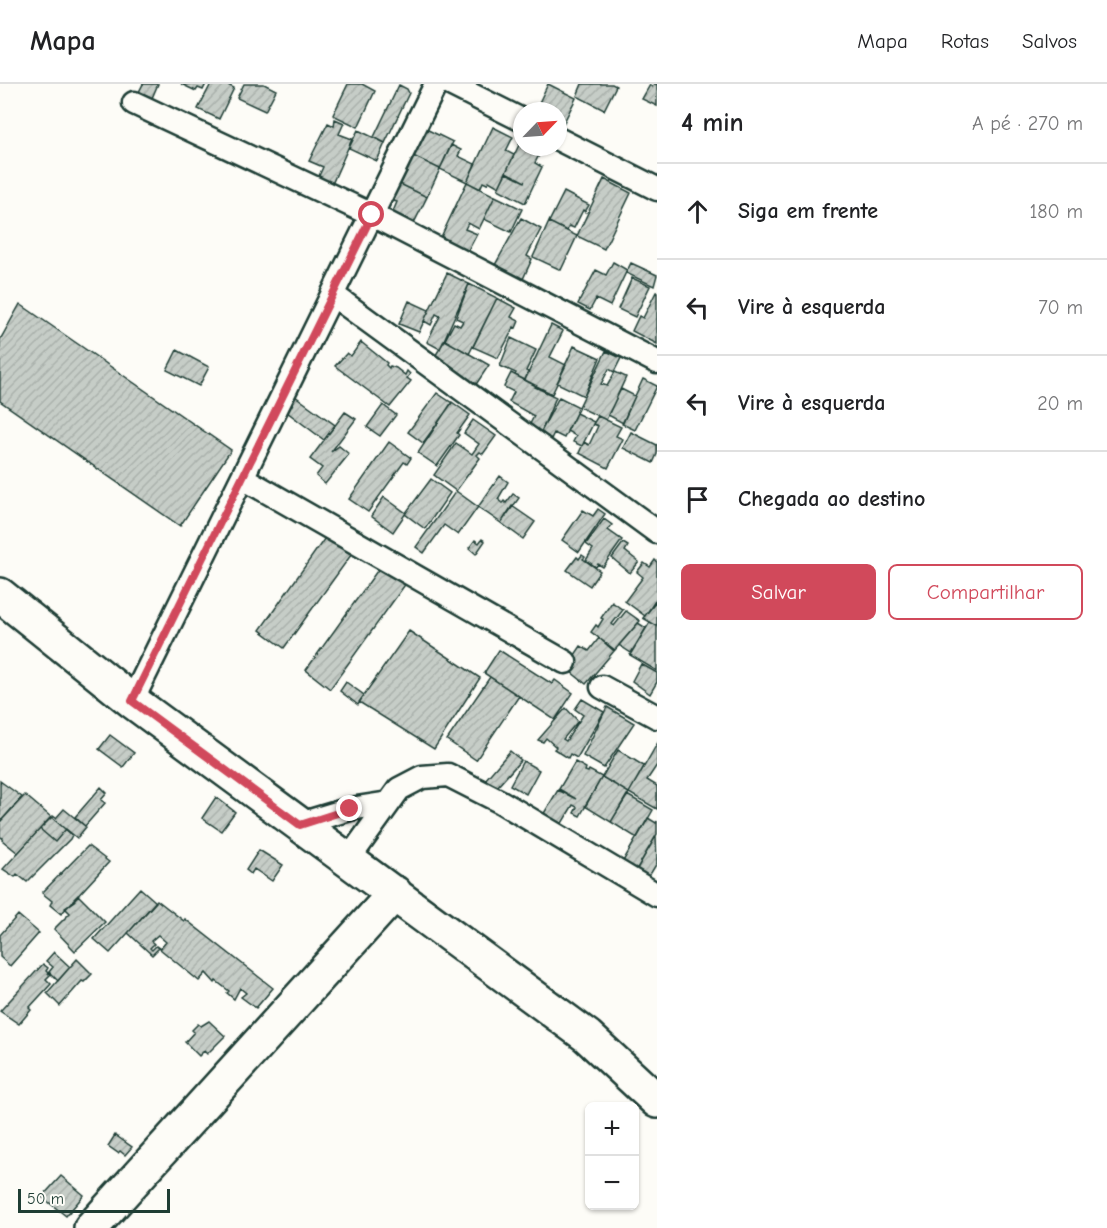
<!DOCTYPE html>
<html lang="pt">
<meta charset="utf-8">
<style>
:root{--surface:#fff;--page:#f2f2f2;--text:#202124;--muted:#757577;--line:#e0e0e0;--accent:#d1495b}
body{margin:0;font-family:"Comic Neue",sans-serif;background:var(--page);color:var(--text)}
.controls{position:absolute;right:18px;bottom:18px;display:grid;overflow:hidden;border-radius:9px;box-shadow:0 2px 4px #0004}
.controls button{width:54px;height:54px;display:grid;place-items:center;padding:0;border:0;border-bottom:2px solid var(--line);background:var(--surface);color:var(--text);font:30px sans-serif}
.compass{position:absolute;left:513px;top:18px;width:54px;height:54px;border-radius:50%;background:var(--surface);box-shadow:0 2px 4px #0004;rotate:65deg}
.scale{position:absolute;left:18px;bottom:15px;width:152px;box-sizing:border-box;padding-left:6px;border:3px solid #1f3d34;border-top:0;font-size:16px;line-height:21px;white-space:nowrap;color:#1f3d34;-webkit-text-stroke:4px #fdfcf7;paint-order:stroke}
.stop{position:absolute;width:18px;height:18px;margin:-14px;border:4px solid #d1495b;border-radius:50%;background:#fff}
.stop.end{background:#d1495b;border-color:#fff;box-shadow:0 2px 6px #0008}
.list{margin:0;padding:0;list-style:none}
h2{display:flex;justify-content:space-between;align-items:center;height:78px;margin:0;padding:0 24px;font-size:26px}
h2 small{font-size:20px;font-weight:400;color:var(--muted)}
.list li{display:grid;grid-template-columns:39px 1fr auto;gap:18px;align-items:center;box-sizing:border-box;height:96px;padding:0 24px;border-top:2px solid var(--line)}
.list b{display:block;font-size:22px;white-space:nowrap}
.list em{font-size:20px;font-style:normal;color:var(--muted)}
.actions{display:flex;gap:12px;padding:18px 24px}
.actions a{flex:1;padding:14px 0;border:2px solid var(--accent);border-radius:9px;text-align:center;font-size:21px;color:var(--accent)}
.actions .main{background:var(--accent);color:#fff}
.icon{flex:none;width:33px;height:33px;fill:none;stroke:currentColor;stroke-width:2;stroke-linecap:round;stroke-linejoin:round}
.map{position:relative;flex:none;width:657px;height:1144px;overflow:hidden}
header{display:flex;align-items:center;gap:36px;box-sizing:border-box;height:84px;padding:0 30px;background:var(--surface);border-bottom:2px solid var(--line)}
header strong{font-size:28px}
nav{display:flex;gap:33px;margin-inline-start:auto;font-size:21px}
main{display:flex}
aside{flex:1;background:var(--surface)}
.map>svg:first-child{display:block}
.building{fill:url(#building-hatch);stroke:#1f3d34;stroke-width:1.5}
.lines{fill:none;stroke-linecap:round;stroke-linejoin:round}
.street-casing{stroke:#1f3d34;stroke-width:27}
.secondary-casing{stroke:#1f3d34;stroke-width:38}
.street{stroke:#fdfcf7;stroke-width:22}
.secondary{stroke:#fdfcf7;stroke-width:33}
.route{stroke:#d1495b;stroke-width:8}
</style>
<header>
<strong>Mapa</strong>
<nav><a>Mapa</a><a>Rotas</a><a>Salvos</a></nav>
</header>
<main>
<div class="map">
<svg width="657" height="1144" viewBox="0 0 657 1144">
<defs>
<pattern id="building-hatch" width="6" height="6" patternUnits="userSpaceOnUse" patternTransform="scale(1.5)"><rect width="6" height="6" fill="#c6cdc7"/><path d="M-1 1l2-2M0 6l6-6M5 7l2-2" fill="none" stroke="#aab1ac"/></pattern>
</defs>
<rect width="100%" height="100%" fill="#fdfcf7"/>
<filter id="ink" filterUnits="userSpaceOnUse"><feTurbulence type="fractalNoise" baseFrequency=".0167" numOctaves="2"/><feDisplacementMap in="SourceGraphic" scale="12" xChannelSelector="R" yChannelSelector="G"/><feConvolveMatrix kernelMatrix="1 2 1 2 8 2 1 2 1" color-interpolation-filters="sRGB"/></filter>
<g filter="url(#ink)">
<path class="building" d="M143,0h15l-6,14 -13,-6z
M181,0h25l-3,6 -5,-2 -2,3z
M211,0h15l8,4 -15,31 -21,-10z
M244,0h20l12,6 -11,21 -28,-13z
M348,0h14l13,7 -17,36 -25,-12z
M548,0l28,14 -15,30 -3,-1v-16h-23z
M582,0h30l4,2 -12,24 -27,-14z
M654,0h3v22l-15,-7 8,-14 2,2z
M399,1l8,4 2,4 -24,50 -11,-6z
M335,35l9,4 -5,11 13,5 -20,45 -14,-6 5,-11 -14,-6 19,-38 6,3z
M493,43l20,10 -7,14 8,4 -15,32 -10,-6 -2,3 -4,-2 -3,7 -13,-7z
M424,44l29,14 -13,27 -29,-14z
M358,46l27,13 -8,18 -28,-13z
M521,57l1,6h11l8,4 -6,12 7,4 -17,36 -27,-14 8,-16 19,9 -19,-10z
M451,61l10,5 -3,6 17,8 -8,18 -27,-13z
M411,71l29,14 -13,28 -29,-14z
M604,95l27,14 -27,56 -27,-13z
M467,98l28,14 -16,33 -11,-6 -3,6 12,5 -9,17 -28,-12z
M398,99l29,14 -14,28 -21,-11 5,-12 -7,-2z
M564,108l25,13 -4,7 -2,-2 -9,18 -5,-2 -2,5 -18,-9z
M495,112l27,13 -11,23 -27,-13z
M521,134l20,11 -14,27 5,3 -9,20 -28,-14z
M549,138l28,14 -16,34 -28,-13z
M613,178l14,8 -17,36 -14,-7 -6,11 -12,-6 18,-34 10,5z
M631,179l26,12 -3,11 -28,-13z
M447,189l22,11 -29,65 -13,-7 13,-26 -4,-2 -5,11 -7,-4z
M632,194l18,8 -15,31 -17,-8z
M469,200l28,14 -28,56 -24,-14 9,-17 6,3 3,-5 -7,-3z
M656,208h1v52l-25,-13 7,-15 4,2z
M497,214l19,10 -5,9 8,4 -3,7 -2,-1 -16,31 -25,-11z
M409,217l20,9 -10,22 -20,-8z
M20,220l211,146 -51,76 -180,-125v-61z
M551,241l12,6 -13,26 16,8 -14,29 -27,-14z
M511,254l25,12 -10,21 2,1 -3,8 -10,-5 1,-2 -16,-7z
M445,256l44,25 -14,21 -41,-28z
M361,258l26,21 -1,2 3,3 1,-2 6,2 9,7 2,-4 3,3 -3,4 4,3 -21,26 -55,-41 12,-13 4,3z
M574,262l26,12 -16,38 -27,-13z
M177,266l32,17 -10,19 -32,-16z
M606,267l15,7 -7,14 -5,-3 -8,15 6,2 8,-14 11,5 -20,43 -27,-13z
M511,289l25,13 -1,1 21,10 -15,35 -11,-8 4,-8 -25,-14 5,-10 -10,-5z
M643,295l14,7 -22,44 -13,-6z
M621,305l14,7 -12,27 -15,-8z
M437,309l15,10 -29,40 -15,-11z
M295,312l40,29 -11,15 -37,-28z
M559,313l20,10 -15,31 -10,-5 -3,6 -10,-7z
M452,318l18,13 -13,18 2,2 -22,31 -19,-13z
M383,321l13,10 -16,21 -13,-9z
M345,328l11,7 -25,33 8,-6 10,8 -24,30 -9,-8 6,-8 -12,-9z
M576,329l18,9 -12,24 -9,-4 3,-6 -9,-5z
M598,332l23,11 -5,9 7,3 -15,29 -29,-15 5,-11 5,3 9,-19 -5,-2z
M473,336l23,16 -13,18 -3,-2 -3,3 3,3 -24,33 -22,-16 22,-32 16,11 7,-10 -15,-11z
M631,348l26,13v9l-4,9 -30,-15z
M389,358l22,16 -4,6 -3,-2 -36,50 -19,-13z
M500,392l8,6 -10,17 5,4 1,-2 2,2 7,-9 6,4 -18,25 -23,-16z
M431,395l19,14 -25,36 -20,-15z
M456,407l22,16 -20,28 -14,-10 -20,28 -8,-6z
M384,413l22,16 -13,19 -22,-16z
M512,422l23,16 -12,17 -22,-16z
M598,425l7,5 -26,38 -17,-12 21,-30 10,6z
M604,435l8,6 -4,5 14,10 -19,27 -5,-3 -2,3 -10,-7 7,-11 -7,-5z
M334,441l25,19 -75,104 -24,-18z
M482,455l3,2 -9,13 -7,-6 6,-8 4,3z
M623,459l5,3 -3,5 14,11 -9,11 -18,-15z
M582,471l3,2 -2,2 17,12 -10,15 -23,-16 10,-13 2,2z
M387,473l25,18 -82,114 -24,-19z
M655,476l2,2v36l-12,18 -20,-15 18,-24 -6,-5 7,-9 6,4z
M657,517v25l-14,-8z
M612,518l11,8 -11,14 2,2 12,-15 14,10 -25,29 -24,-18 5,-7 2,2 5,-8 -2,-1z
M650,538l7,4v45l-27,-16z
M638,539l8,5 -15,25 -12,-8z
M409,547l71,47 -46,71 -75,-47z
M599,554l15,13 -28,33 -20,-16 15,-22 8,5z
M499,566l53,34 3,-4 18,13 -18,27 -71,-47z
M641,580l16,9v9l-7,12 -18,-13z
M490,593l29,19 -43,64 -29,-20z
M346,598l18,13 -6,10 -18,-14z
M582,615l22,13 -27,46 -7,-4 -2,4 -14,-9 2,-2 -10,-9 -3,4 -5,-2 28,-32 12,13 -15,18 3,2 17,-26 -8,-6z
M607,623l27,16 -30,45 -21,-12z
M110,651l24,18 -11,14 -24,-18z
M657,660v21l-10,15 10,6v23l-28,-16z
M618,666l26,16 -15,27 -27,-16z
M510,667l11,9 -24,27 -12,-7z
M523,677l16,9 -13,24 -16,-9z
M575,678l11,6 -1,3 3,1 1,-2 13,7 -22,39 -6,-3 3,-6 -4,-2 -12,20 -4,-3 -3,6 -14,-8 18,-30 18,9 -17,-10z
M602,693l27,16 -18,29 -26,-16z
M0,697l22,16 -22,25z
M101,703l6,6 -6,7 4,3 -20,23 -10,-9z
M25,711l26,22 -33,36 -16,-13 1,-2 -3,-1v-15z
M627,711l26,15 -16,28 -26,-16z
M216,713l19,15 -14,19 -19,-13z
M64,725l22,18 -9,11 -11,-9 -11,13 -15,-13 13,-13 3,2z
M51,733l21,18 -2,4 -43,43 -10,-8 -2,3 -12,-8z
M648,734l8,5 1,-2v13l-22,38 -13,-9z
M656,752l1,27 -11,18 -12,-7z
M88,762l21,16 -48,52 -11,-9 2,-4 -10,-8z
M259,766l24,15 -11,16 -18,-12 -3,5 -5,-4z
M140,804l16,14 -46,51 -16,-14z
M78,811l27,27 -30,29 -21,-22 16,-16 -5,-5 10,-7 -2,-1z
M157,816l27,21 1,-2 88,69 -17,20 -15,-11 5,-4 -6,-5 -6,11 -7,-6 2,-2 -13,-10 -1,2 -9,-10 -7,8 -39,-32 6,-7 -8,-7 -7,6 3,3 -4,4 2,2 4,-4 3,2 -7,7 -24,-22z
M18,831l21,18 -29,33 -10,-9v-22z
M54,868l16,15 -12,14 -9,-9 4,-5 -7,-6z
M77,875l15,15 -8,8 -2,-1 -22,25 -13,-13z
M43,880l5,4 -2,3 4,4 -4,4 5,5 -22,24 2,2 -12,14 -19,-13z
M209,937l16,15 -18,18 -3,-3 -5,5 -14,-14 9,-10 -2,-2 6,-6 3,2z
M115,1051l17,12 -7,8 -5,-4 -2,2 -10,-7z
M61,1092l23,19 -18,21 -24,-19z"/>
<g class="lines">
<defs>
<path id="street" d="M450,0l72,36
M134,19l238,112 285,147
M558,55l99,50
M333,211l324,237
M243,394l322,184
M602,603l55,30
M132,617l304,-617
M300,740l50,-15 39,-6
M348,776l51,-71 23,-12 26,-2 53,27 156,93"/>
<path id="secondary" d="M0,511l132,106 455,335 70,65
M91,1144l304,-335"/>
</defs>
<use href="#street" class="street-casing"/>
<use href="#secondary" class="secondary-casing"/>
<use href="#street" class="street"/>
<use href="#secondary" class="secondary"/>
</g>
</g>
<g class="lines" filter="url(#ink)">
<path class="route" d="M350,725l-50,16 -168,-124 240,-486"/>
</g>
</svg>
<div class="controls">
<button>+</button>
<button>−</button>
</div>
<svg class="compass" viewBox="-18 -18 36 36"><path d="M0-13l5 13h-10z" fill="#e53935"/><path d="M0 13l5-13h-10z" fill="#757577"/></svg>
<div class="scale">50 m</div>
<div class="stop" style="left:372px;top:131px"></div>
<div class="stop end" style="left:350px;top:725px"></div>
</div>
<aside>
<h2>4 min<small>A pé · 270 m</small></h2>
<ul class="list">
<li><svg class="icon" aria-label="ahead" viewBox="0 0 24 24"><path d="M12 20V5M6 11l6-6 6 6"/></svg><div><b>Siga em frente</b></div><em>180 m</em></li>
<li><svg class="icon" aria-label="left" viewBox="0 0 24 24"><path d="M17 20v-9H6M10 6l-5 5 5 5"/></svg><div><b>Vire à esquerda</b></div><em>70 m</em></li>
<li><svg class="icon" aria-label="left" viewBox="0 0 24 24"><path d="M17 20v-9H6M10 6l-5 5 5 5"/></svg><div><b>Vire à esquerda</b></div><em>20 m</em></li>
<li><svg class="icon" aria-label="arrive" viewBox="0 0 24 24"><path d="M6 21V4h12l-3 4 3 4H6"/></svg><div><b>Chegada ao destino</b></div></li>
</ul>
<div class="actions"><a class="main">Salvar</a><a>Compartilhar</a></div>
</aside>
</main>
